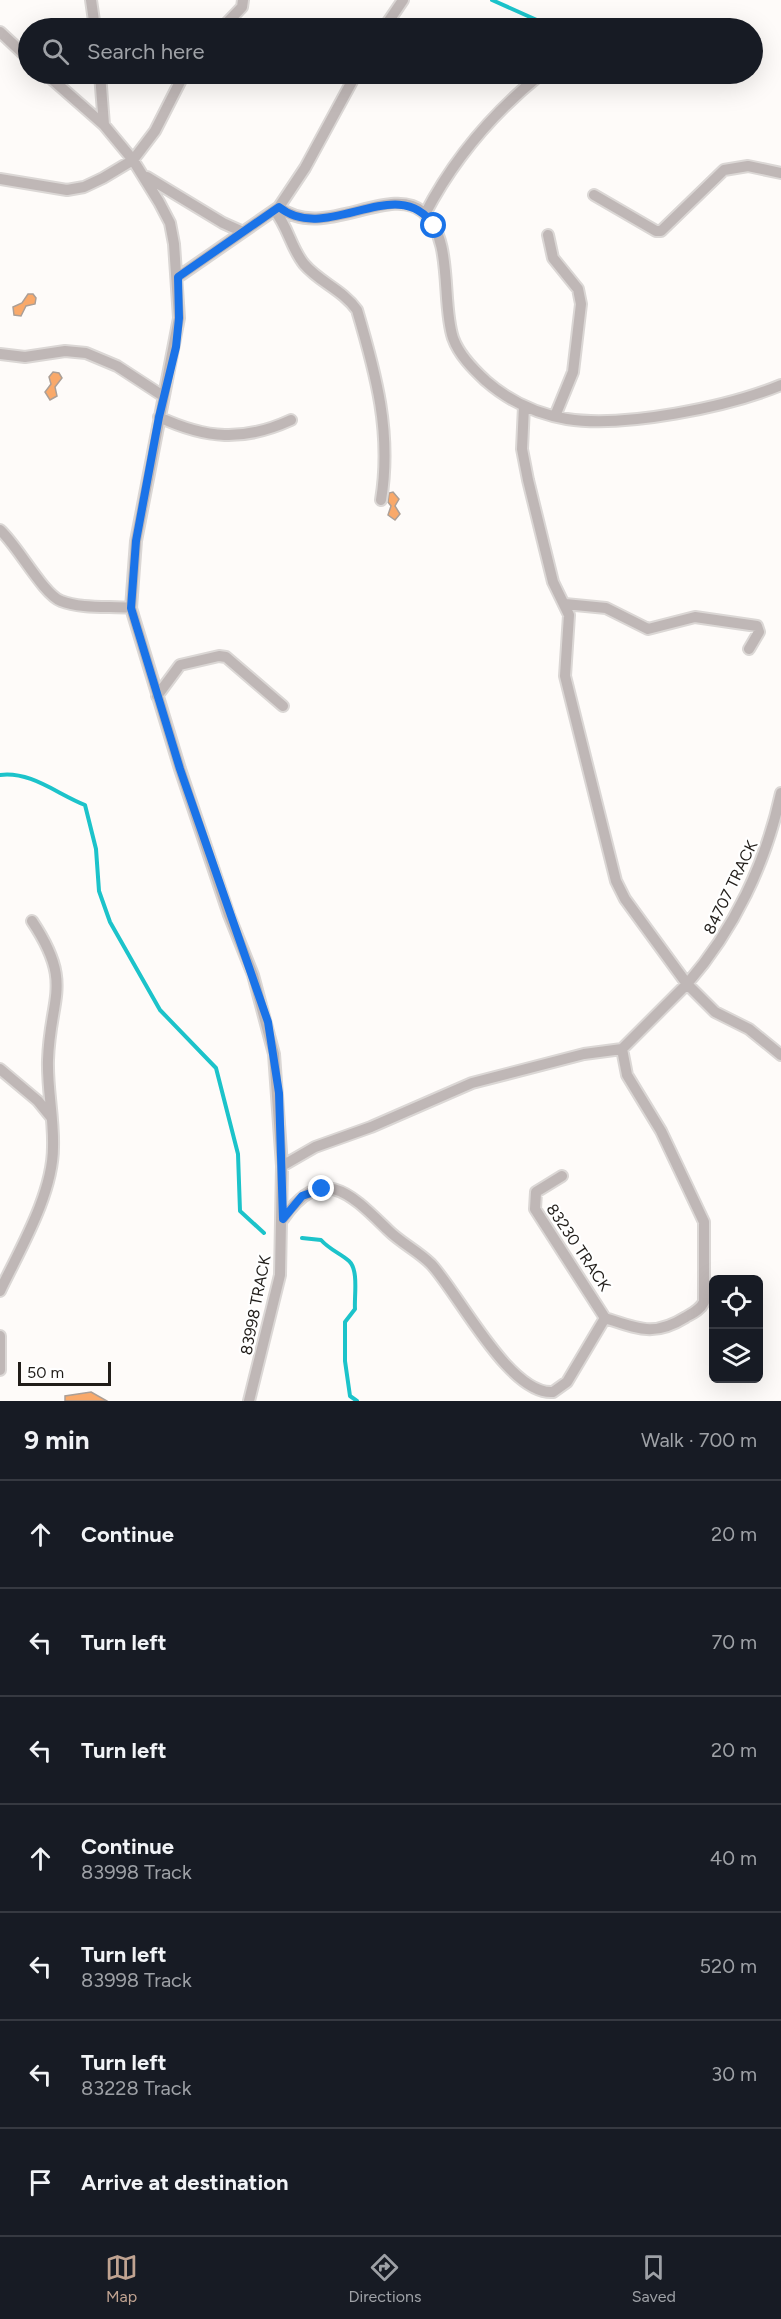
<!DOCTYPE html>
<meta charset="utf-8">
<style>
:root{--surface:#171b24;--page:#20242c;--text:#f1f3f6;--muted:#9ea1a6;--line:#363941;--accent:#c0a391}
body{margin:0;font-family:Figtree,sans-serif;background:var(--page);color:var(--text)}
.controls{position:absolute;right:18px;bottom:18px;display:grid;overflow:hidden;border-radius:9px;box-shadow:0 6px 24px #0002}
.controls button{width:54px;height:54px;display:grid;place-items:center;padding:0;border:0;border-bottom:2px solid var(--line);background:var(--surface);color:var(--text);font:30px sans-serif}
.scale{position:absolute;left:18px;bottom:15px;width:93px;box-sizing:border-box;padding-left:6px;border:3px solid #211d19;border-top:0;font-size:16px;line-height:21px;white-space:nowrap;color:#211d19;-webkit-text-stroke:4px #fff;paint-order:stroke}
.stop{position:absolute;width:18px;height:18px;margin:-14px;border:4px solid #1a73e8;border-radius:50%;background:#fff}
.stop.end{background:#1a73e8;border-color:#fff;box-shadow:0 2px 6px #0008}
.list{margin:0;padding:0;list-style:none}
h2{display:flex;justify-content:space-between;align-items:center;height:78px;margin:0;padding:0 24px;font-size:26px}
h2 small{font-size:20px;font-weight:400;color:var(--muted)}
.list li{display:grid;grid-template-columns:39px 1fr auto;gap:18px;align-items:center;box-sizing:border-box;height:108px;padding:0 24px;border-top:2px solid var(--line)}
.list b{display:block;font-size:22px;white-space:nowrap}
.list p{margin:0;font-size:20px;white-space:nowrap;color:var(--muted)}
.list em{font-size:20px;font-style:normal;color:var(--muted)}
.icon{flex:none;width:33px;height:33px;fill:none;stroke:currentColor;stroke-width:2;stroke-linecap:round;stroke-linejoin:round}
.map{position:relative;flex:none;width:781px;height:1401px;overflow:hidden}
.search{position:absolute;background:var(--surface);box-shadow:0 6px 24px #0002;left:18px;right:18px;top:18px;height:66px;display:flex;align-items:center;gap:15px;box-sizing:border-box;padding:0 21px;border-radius:33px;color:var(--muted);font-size:22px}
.sheet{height:834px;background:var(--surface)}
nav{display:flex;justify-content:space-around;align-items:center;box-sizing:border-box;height:84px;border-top:2px solid var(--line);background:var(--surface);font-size:16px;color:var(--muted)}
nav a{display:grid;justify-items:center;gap:3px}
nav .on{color:var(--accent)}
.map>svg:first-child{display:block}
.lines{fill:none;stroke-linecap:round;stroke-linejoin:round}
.stream{stroke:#1cc3ca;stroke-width:4}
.building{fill:#f9a96a;stroke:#ac9f96;stroke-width:1.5}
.street-casing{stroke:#dbd7d5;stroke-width:14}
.street{stroke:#bfb7b6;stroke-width:10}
.route{stroke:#1a73e8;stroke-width:8}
.labels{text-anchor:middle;stroke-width:4.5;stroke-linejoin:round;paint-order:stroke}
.street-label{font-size:16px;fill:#211d19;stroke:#fff}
</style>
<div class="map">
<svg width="781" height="1401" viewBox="0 0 781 1401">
<rect width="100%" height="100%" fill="#fefbf9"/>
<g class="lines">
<path class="stream" d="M492,0l47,21
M0,775c31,-4 57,19 85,30l11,44 3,42 11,31 50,88 56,58 22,86 2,57 24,22
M302,1238l19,2c9,10 19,13 28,21 10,9 5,36 6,48l-10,13v39l5,35 7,5"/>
</g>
<path class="building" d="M33,294l3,4 -1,6 -9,2 -5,10 -7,-1 -1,-8 9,-4 6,-9z
M53,372l6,1 3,5 -7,9 2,9 -7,4 -5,-8 6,-8 -2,-7z
M393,492l6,7 -4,7 5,8 -5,6 -7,-5 3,-9 -3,-4 1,-9z
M91,1392l16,9h-42v-5z"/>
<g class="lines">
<defs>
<path id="street" d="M91,0l4,28
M222,28l20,-21 1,-7
M384,28l19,-28
M0,32l28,26
M46,74l58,51 29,35 26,42 11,21 4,21 5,74 -43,223 -5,67 49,161 49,146 24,60 21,79 8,112 -2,109 -31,126
M100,74l4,51
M147,177l76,46 20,9
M0,179l67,11 17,-3 19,-9 30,-18 22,-29 29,-57
M594,195l62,36h5l63,-61 24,-4 33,7
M279,207c43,35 111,-24 144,5 31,27 18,90 30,126 6,17 20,31 33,43 23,20 51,33 81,38 57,9 161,-12 214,-34
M275,211c13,16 16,37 29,53 15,18 39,26 53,46 19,64 35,123 24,190
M425,214c28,-54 69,-102 116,-140
M548,235l5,23 25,31 3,15 -8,68 -18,44
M178,277l101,-70 26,-39 51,-94
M0,354l25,3 40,-6 21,2 31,13 46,30
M159,417c47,22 84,25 132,3
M0,530c18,16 43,64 61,71 20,8 49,5 70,7
M565,604l41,4 42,21 47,-12 62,9 2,6 -10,17
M157,696l23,-31 39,-9 7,1 57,49
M781,793c-15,70 -47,137 -94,191l28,28 34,17 32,26
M0,1069l38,32 13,16
M282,1166l33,-19 56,-20 101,-44 112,-29 38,-5 65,-65 -62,-85 -9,-18 -51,-205 4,-61 -16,-33 -25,-102 -6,-31 2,-43
M283,1219c39,-57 69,-24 105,11 13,13 30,21 43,34 28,30 78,131 122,128l14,-10 38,-64 -70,-109 1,-17 26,-16
M0,1291c20,-42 53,-97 53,-144 1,-29 -6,-58 -5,-87 2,-64 26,-76 -16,-139
M605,1318c34,11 49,19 81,-1 7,-4 14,-7 18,-15v-80l-43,-91 -34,-56 -5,-26
M0,1336v34"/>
</defs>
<use href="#street" class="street-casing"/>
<use href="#street" class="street"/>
</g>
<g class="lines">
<path class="route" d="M322,1189l-20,7 -19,23 -4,-126 -11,-71 -88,-253 -49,-161 5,-67 23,-124 17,-70 3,-29 -1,-41 101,-70c48,39 119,-37 155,19"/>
</g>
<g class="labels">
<g class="street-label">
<text transform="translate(730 887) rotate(-64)" y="6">84707 TRACK</text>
<text transform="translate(579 1247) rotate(56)" y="6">83230 TRACK</text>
<text transform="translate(255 1305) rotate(-79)" y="6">83998 TRACK</text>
</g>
</g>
</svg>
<div class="controls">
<button><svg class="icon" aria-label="locate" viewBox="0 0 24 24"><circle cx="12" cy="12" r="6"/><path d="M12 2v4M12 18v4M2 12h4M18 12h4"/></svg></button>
<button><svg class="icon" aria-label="layers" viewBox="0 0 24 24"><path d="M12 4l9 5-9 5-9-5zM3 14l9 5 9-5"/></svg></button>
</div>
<div class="scale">50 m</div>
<div class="stop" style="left:434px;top:226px"></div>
<div class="stop end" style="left:322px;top:1189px"></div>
<div class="search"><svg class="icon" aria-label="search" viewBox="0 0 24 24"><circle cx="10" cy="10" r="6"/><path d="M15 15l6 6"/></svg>Search here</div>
</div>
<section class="sheet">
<h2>9 min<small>Walk · 700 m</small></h2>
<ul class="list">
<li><svg class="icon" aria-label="ahead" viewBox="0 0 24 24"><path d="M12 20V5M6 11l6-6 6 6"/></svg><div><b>Continue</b></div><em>20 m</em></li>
<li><svg class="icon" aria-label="left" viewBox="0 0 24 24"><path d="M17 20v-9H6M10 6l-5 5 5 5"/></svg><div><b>Turn left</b></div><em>70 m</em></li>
<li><svg class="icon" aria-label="left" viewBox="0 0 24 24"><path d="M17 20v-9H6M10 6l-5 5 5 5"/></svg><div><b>Turn left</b></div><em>20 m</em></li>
<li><svg class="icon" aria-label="ahead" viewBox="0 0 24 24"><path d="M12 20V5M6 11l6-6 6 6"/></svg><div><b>Continue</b><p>83998 Track</p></div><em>40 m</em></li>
<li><svg class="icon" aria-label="left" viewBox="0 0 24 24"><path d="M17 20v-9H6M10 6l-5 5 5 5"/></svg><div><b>Turn left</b><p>83998 Track</p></div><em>520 m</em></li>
<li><svg class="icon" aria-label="left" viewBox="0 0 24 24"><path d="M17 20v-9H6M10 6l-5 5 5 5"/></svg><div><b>Turn left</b><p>83228 Track</p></div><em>30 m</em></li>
<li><svg class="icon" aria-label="arrive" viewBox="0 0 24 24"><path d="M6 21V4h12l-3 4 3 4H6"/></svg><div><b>Arrive at destination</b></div></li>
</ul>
</section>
<nav>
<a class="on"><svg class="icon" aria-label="map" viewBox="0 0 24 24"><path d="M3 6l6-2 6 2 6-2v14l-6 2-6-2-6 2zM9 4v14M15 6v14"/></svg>Map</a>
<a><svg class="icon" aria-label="directions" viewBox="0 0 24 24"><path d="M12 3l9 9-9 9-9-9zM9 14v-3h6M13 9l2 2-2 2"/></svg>Directions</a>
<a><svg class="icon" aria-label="saved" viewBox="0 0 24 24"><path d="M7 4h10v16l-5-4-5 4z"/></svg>Saved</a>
</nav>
